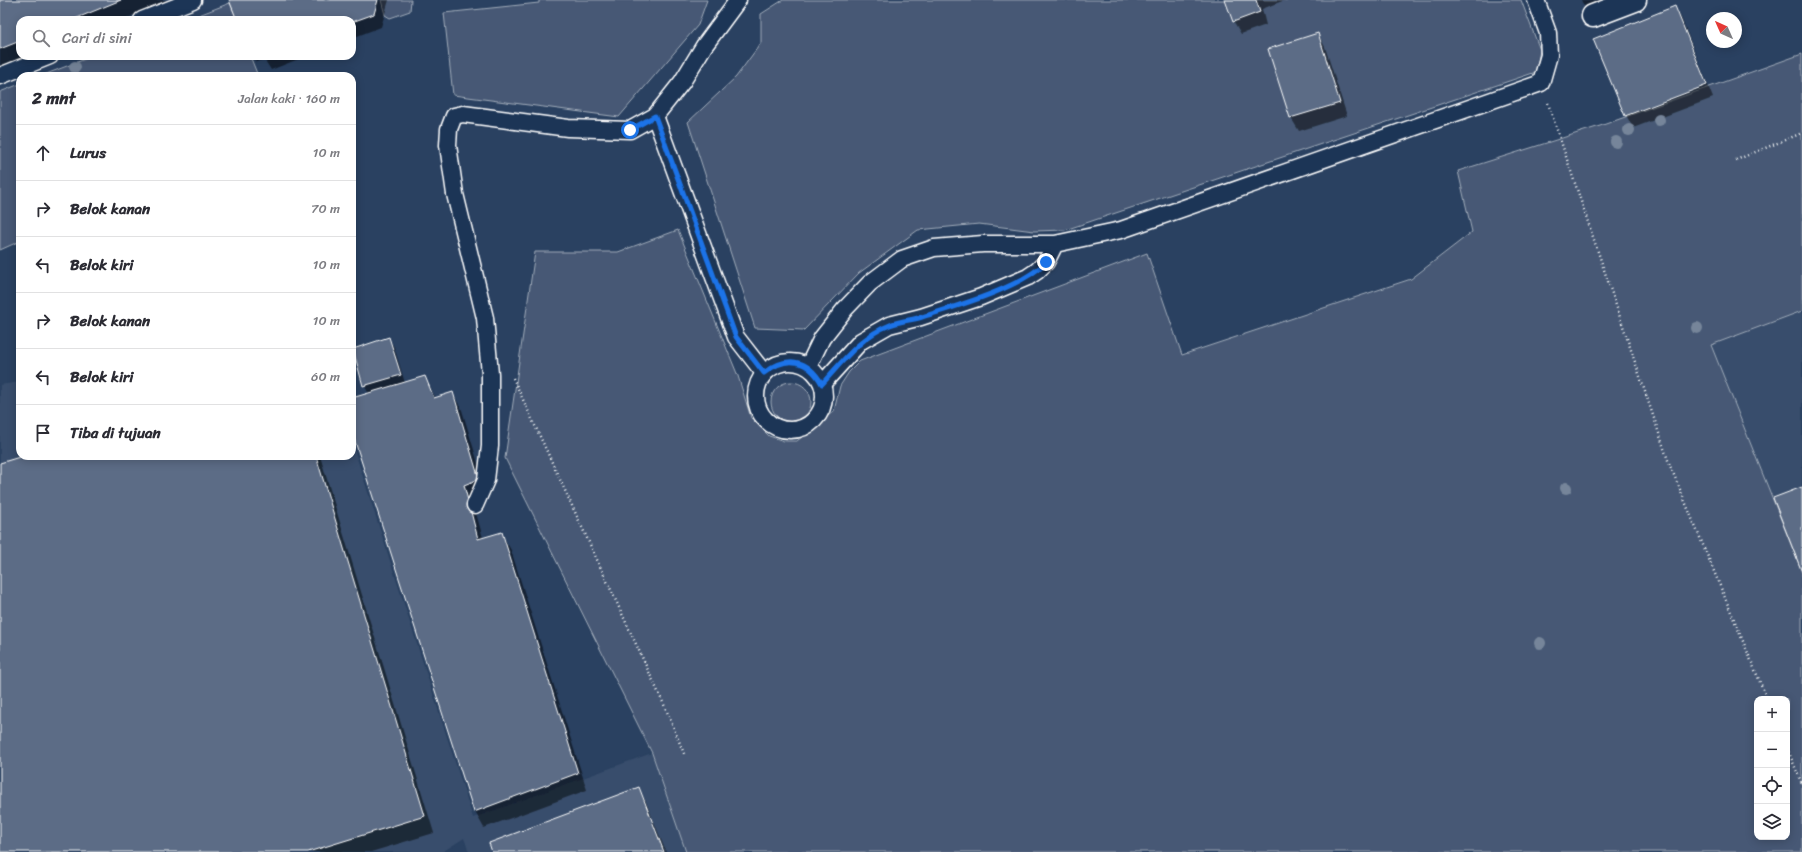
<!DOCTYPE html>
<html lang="id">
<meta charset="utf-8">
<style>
:root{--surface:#fff;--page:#f7f7f7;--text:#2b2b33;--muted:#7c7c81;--line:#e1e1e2}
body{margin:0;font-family:Sriracha,sans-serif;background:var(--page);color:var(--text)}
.controls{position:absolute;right:12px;bottom:12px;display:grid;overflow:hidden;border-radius:8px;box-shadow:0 2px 10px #0003}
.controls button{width:36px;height:36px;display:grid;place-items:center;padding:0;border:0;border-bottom:1px solid var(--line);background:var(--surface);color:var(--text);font:20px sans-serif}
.compass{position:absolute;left:1706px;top:12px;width:36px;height:36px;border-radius:50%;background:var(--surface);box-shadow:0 2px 10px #0003;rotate:315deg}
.stop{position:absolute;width:12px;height:12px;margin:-9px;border:3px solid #1a73e8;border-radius:50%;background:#fff}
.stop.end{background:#1a73e8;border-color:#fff;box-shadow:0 1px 4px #0008}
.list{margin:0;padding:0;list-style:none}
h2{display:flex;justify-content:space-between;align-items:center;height:52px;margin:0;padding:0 16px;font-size:17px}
h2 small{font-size:13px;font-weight:400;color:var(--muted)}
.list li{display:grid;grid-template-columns:26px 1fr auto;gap:12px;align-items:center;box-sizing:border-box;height:56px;padding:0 16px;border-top:1px solid var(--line)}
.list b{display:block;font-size:15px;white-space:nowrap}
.list em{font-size:13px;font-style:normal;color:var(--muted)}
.icon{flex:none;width:22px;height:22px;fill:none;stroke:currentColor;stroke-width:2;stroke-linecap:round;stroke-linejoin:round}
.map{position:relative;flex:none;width:1802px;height:852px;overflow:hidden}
.search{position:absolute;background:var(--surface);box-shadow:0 2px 10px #0003;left:16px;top:16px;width:340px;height:44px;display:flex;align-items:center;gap:10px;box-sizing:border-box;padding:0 14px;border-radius:12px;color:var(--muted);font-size:15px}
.panel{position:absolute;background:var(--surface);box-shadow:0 2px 10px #0003;left:16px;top:72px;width:340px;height:388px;border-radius:12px}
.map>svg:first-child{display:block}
.built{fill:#394e6c}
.green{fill:#465975;stroke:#a2acba;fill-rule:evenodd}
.shadow{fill:#0007}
.building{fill:#5b6c86;stroke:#fff}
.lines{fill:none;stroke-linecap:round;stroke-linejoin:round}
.lane-casing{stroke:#fff;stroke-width:19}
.street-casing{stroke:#fff;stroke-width:25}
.path{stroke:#fff;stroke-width:2.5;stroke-dasharray:1 3;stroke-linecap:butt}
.lane{stroke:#1d3557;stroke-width:16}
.street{stroke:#1d3557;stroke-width:22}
.tree{fill:#76859a}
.route{stroke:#1a73e8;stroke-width:5}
</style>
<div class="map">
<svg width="1802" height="852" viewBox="0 0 1802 852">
<rect width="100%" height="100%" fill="#2a4161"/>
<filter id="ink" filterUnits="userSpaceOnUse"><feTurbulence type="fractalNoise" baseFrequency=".025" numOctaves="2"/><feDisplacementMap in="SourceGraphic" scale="8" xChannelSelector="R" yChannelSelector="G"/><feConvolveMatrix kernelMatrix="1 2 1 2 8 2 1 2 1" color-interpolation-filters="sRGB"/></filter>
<g filter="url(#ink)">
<path class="built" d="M1802,311v261l-91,-228z
M20,382v74h332v-13l121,375 179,-65 34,99h-217l-5,-14 -22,14h-442v-467z"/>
<path class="green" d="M381,0h30l-1,11 -20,7 -5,-3z
M539,0h168l-9,25 -79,92 -166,-22 -9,-82 95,-10z
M783,0h738l19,50 -4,22 -471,158 -31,1 -55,-7 -61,6 -59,43 -55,57 -49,-2 -67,-206 48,-45 25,-34v-29z
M230,3l7,17h-51z
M1802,54v257l-91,34 91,227v280h-1116l-34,-99 -147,-295 30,-206h83l60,-22 60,146 13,42 18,18 15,5h13l37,-30 6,-25 9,-14 11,-11 287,-108 35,102 229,-76 61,-47 -14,-61 142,-45zM1757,699h30v138h-30z
M93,56h157l8,20h-217z
M20,84v157l-20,9v-158z
M771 402a20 20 0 1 1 40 0a20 20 0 1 1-40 0Z"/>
<path class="shadow" d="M0,0h171l-49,20h-102v36h14l-34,14z
M230,0h159l-8,27 -29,11v-18h-114z
M1226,0h59l-23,9 4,16 -25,9 -7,-12z
M1581,0h31l-26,10z
M1675,7l7,13 31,78 -80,30 -7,-13z
M1318,34l7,13 22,69 -48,15 -8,-13 -21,-68z
M253,56h53l-35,14 -7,-11 -8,3z
M389,339l5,8 11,36 20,-6 11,22 17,-5 9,16 26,86 -15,6 10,36 18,-5 10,17 76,240 -103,38 -9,-16 -123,-384v-29l17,-5 -5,-9z
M26,456h294l114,377 -63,19h-371v-388z
M639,789l7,13 20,50h-173z"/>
<path class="building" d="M0,0h121l-49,20h-52v21l-20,8z
M229,0h149l-4,14 -22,8v-2h-115z
M1225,0h31l4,12 -27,10z
M1675,6l32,79 -82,31 -32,-77z
M1318,33l22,70 -50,15 -22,-69z
M389,337l12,38 -38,11 -10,-37z
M425,376l9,22 19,-6 26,87 -15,6 14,54 24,-7 76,241 -104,39 -122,-380v-34z
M23,456h293l109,360 -117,36h-308v-389z
M1802,487v85l-29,-74z
M639,787l25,65h-172l-3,-9z"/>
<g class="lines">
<defs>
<path id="lane" d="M142,20l51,-20
M0,76l50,-20
M655,116l81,221 28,36
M756 396a34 34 0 1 1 68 0a34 34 0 1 1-68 0Z
M808,367l14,-29 23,-29 25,-26 32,-24 32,-11 49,-4h72l66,-14 420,-147 8,-28 -1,-22 -12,-33
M822,384l39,-43 28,-16 32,-8 60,-20 47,-20 9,-6 9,-9 9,-18
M475,505l11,-25 4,-34v-72l-5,-56 -30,-124 -7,-49 1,-16 5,-13 9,-2 105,14 62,2 25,-14 27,-34 22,-36 34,-46"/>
<path id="street" d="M1593,16l42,-16"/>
</defs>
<use href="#lane" class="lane-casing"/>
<use href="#street" class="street-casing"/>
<path class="path" d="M1548,103l121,360 98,236
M1736,160l66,-27
M513,378l153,331 19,47
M1787,748l15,36"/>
<use href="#lane" class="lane"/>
<use href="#street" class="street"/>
</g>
<g class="tree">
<circle cx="75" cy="67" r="6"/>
<circle cx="1659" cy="120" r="6"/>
<circle cx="1629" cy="130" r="6"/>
<circle cx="1616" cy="142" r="6"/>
<circle cx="1697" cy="328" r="6"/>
<circle cx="1566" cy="488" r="6"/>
<circle cx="1540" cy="643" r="6"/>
</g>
</g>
<g class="lines" filter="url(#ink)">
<path class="route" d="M630,130l25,-14 81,221 28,36c23,-18 44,-14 58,11 20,-22 39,-48 68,-59 10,-4 22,-5 32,-8 35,-11 99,-29 124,-55"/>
</g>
</svg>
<div class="controls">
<button>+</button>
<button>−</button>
<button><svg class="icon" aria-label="locate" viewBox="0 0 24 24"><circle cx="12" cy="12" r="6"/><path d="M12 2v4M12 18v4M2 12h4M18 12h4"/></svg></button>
<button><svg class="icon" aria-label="layers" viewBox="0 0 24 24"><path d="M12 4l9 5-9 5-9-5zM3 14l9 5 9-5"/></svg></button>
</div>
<svg class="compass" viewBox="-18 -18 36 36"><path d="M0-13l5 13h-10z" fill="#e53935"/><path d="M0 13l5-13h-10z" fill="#7c7c81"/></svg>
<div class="stop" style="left:630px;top:130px"></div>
<div class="stop end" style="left:1046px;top:262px"></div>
<div class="search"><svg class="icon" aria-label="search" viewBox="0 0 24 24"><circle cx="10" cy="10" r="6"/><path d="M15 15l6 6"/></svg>Cari di sini</div>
<section class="panel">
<h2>2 mnt<small>Jalan kaki · 160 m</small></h2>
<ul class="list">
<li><svg class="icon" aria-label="ahead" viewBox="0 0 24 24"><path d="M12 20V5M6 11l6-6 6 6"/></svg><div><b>Lurus</b></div><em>10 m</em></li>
<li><svg class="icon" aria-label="right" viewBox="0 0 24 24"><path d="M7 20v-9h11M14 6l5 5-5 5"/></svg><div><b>Belok kanan</b></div><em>70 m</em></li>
<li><svg class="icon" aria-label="left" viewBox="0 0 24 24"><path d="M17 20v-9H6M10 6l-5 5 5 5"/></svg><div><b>Belok kiri</b></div><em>10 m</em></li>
<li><svg class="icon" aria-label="right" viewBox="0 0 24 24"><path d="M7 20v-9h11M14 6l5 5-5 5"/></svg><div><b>Belok kanan</b></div><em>10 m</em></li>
<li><svg class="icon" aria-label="left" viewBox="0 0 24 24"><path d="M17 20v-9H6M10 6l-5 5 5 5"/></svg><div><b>Belok kiri</b></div><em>60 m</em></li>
<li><svg class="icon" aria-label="arrive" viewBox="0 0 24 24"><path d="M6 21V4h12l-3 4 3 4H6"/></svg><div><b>Tiba di tujuan</b></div></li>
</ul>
</section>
</div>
